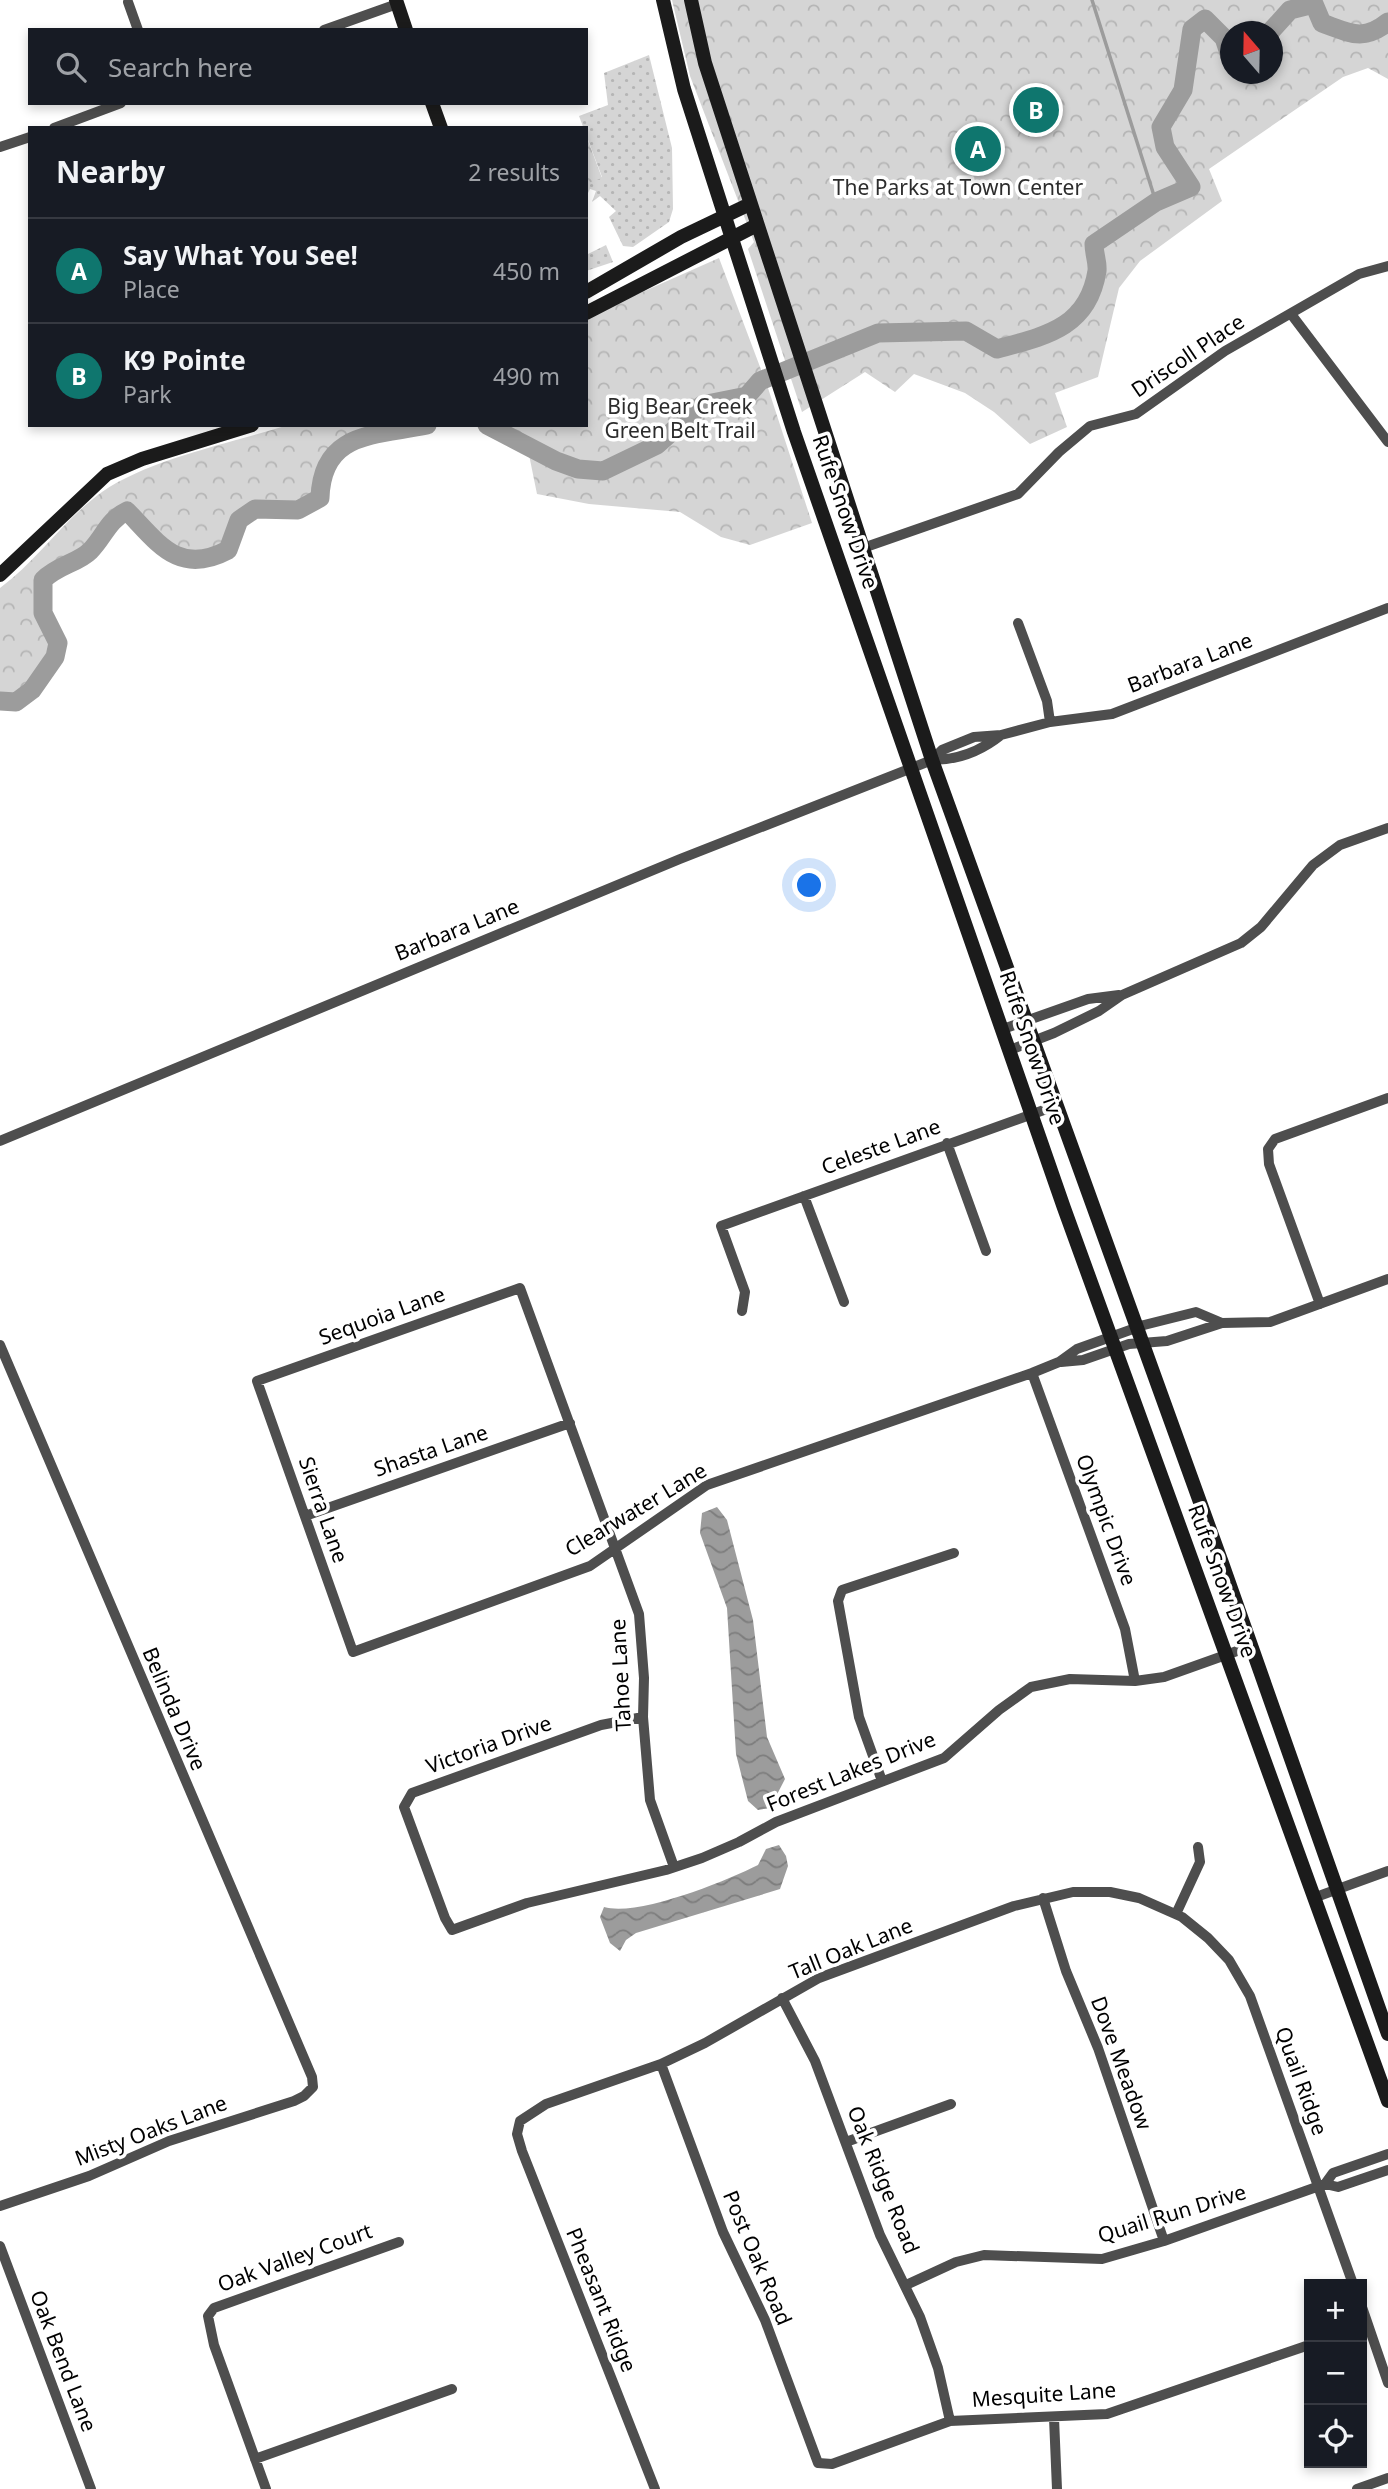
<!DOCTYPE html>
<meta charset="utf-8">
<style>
:root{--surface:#171b24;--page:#20242c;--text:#f1f3f6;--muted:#9ea1a6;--line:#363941;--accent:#0f766e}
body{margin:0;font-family:"Noto Sans",sans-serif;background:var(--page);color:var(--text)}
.controls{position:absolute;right:21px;bottom:21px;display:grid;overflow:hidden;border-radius:0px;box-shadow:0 4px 10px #0003}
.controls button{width:63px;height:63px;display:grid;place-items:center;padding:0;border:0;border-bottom:2px solid var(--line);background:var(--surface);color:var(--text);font:35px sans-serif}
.compass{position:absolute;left:1220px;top:21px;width:63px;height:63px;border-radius:50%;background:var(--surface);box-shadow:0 4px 10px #0003;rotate:340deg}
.you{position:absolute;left:810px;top:886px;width:24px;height:24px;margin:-18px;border:5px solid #fff;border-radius:50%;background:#1a73e8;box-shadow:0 0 0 10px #1a73e833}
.badge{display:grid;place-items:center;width:46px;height:46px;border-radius:50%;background:var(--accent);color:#fff;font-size:23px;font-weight:700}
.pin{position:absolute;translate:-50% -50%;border:4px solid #fff;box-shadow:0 2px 7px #0006}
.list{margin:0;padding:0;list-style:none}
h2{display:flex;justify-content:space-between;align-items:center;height:91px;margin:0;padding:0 28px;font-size:30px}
h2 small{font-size:23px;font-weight:400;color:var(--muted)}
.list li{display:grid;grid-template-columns:46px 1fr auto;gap:21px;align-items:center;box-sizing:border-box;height:105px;padding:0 28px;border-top:2px solid var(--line)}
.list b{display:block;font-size:26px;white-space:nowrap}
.list p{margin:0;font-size:23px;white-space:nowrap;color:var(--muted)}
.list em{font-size:23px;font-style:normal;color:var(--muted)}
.icon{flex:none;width:38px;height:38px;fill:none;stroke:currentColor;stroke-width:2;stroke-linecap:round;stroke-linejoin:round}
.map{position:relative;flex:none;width:1388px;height:2489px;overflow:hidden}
.search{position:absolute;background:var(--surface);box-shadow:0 4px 10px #0003;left:28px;top:28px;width:560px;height:77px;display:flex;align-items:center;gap:18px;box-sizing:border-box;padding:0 24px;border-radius:0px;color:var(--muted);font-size:26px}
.panel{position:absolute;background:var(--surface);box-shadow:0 4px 10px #0003;left:28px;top:126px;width:560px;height:301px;border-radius:0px}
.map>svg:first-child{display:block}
.grass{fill:url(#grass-dots)}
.forest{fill:url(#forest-crowns);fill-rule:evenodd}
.water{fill:url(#water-waves)}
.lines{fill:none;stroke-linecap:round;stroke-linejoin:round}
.stream{stroke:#9c9c9c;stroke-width:3.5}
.river{stroke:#9c9c9c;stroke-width:19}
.street{stroke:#4e4e4e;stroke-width:10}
.secondary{stroke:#1b1b1b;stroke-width:14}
.labels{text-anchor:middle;stroke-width:7;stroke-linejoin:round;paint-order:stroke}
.park-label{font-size:21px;fill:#2c2c2c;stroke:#fff}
.street-label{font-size:21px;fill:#000;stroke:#fff}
</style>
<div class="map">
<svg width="1388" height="2489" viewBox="0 0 1388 2489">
<defs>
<pattern id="grass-dots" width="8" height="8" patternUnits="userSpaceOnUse" patternTransform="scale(1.75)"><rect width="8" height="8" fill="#d5d5d5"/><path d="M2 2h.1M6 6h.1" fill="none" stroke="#b5b5b5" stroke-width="1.8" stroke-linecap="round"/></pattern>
<pattern id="forest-crowns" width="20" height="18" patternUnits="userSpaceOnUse" patternTransform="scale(1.75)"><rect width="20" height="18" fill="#d5d5d5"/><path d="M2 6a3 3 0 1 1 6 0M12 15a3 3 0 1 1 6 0" fill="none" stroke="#b5b5b5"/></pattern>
<pattern id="water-waves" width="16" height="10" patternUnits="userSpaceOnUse" patternTransform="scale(1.75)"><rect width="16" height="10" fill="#9c9c9c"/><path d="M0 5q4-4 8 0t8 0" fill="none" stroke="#7d7d7d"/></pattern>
</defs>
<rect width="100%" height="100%" fill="#fff"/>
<path class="grass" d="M649,55l23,93 1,61 -4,13 -36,25 -10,-1 -14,-29 7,-6 -16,-15 -8,6 4,-11 -6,-2 -4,8v-23l2,8 14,-5 -23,-61 29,-11 -4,-32z
M606,245l7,17 -27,9v-16z"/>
<path class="forest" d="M672,0h716v79l-20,-11 -25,9 -134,92 13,32 -82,60 -21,27 -21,89 -43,16 12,34 -37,17 -36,-32 -29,-19 -51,-19 -19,18 -30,-20 -63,40 -54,-163 6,-7 -64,-166zM1230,32h42v42h-42z
M586,135l16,43 -14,5z
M719,258l49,130 44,135 -62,22 -29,-8 -41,-25 -91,-8 -52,-10 -10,-49 -40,-20h99v-108z
M288,425h139c-52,11 -105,7 -107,73l-22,12 -44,-1 -15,11 -11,30c-49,26 -69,-6 -101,-39 -19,8 -23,26 -37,40 -11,12 -32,14 -47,29v33l15,30 -3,14 -23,33 -16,12 -16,-1v-113c38,-28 64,-69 102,-96 47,-33 130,-49 186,-67z"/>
<path class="water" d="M717,1507l10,13 26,100 14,117 18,42 -15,29 -12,2 -10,-9 -12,-47 -9,-146 -27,-75 2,-20z
M779,1845l7,11 2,10 -8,23 -144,44 -10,7 -6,11 -10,-8 -10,-26 4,-10c34,10 122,-26 154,-42l8,-16z"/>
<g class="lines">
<path class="stream" d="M1092,0l64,202"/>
<path class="river" d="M1270,32l20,-22 24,-6 8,19c28,10 41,19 66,-1
M487,425l69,36 22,8 25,2 54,-26 45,-40 45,-9 13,-15 118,-48 88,-2 31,18c48,-13 91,-21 100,-78 1,-9 -3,-17 -3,-27l62,-42 35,-15 -26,-40 -4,-20 22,-37 9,-61 13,-10 19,19 6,18
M0,701l16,1 16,-12 23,-33 3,-14 -15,-30v-33c15,-15 35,-17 47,-29 14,-14 18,-31 37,-40 32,33 52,65 101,39l11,-30 16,-11 43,1 22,-12c2,-67 55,-62 107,-73"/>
<path class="street" d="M128,2l10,28
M324,30l73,-26
M54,128l67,-25
M0,147l30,-10
M1291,314l97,128
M863,548l155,-54 41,-42 31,-26 46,-12 89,-63 134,-77 29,-8
M1018,623l29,78 3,21
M932,760l10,-10 32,-13 27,-2 49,-13 62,-8 276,-106
M1003,1029l85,-30 31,-4
M1010,1050l44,-17 45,-22 23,-16 119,-52 20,-16 52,-62 27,-20 48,-17
M0,1141l680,-282 252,-99c25,0 49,-9 69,-25
M947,1143l39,108
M804,1196l40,106
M1320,1304l-51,-140 -1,-15 7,-10 113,-41
M742,1311l3,-19 -24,-66 334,-120
M0,1345l312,732 1,10 -9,9 -10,5 -125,40 -80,35 -89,30
M1061,1362l22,-2 46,-16 38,-3 55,-18 48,-1 118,-43
M1032,1373l93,256 10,52
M305,1516l265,-93
M643,1717l-42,8 -189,68 -8,14 41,111 7,12 75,-27 139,-33 36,-12 37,-16 37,-20 168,-64 55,-48 32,-23 39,-8 65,2 29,-4 87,-31
M882,1781l-23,-64 -21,-116 4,-11 112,-37
M674,1867l-24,-67 -7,-83 1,-39 -5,-64 -119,-326 -263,93 96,271 237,-86 117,-81 325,-112 27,-11 18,-13 67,-24 52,-13 26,11
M1316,1897l72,-26
M1043,1898l23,73 32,77 66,193
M1176,1914l24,-52 -2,-15
M782,1998l33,63 65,174 40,82 18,51 12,53
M661,2064l62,168 42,88 53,143 14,1 118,-43 157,-7 202,-69
M846,2142l105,-38
M1325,2184l13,3 50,-17
M0,2246l91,243
M906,2285l50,-23 28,-7 118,4 62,-18 161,-57 8,-11 55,-19
M1362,2307l26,76
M1054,2418l3,71
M255,2459l197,-70
M266,2489l-52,-144 -6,-29 6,-8 185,-66
M655,2489l-133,-338 -5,-17 3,-13 26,-17 115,-40 44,-21 114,-65 195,-72 59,-14h37l29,6 43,19 26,21 21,22 21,36 103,288
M1357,2489l31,-11"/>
<path class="secondary" d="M396,0l10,30
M663,0l21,89 110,343 270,776 324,893
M691,0l14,63 227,697 290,803 166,471
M432,103l9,25
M586,292l95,-55 69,-33
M586,313l171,-88
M0,575l107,-101 35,-15 110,-34"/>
</g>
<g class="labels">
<g class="park-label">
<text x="958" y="195">The Parks at Town Center</text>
<text x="680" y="414">Big Bear Creek<tspan x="680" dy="24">Green Belt Trail</tspan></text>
</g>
<g class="street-label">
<text transform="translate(1188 356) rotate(-34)" y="7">Driscoll Place</text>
<text transform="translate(845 512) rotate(71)" y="7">Rufe Snow Drive</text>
<text transform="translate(1190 663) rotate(-21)" y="7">Barbara Lane</text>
<text transform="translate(457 930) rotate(-22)" y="7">Barbara Lane</text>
<text transform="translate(1032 1048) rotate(71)" y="7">Rufe Snow Drive</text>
<text transform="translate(881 1147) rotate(-20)" y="7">Celeste Lane</text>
<text transform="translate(382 1316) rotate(-20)" y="7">Sequoia Lane</text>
<text transform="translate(431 1451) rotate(-19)" y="7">Shasta Lane</text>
<text transform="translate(323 1510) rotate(71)" y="7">Sierra Lane</text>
<text transform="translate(636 1510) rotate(-31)" y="7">Clearwater Lane</text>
<text transform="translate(1106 1520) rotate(70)" y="7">Olympic Drive</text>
<text transform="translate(1222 1581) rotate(70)" y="7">Rufe Snow Drive</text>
<text transform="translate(621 1675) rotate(-93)" y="7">Tahoe Lane</text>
<text transform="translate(174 1709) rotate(67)" y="7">Belinda Drive</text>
<text transform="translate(489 1745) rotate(-20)" y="7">Victoria Drive</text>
<text transform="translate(851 1772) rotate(-22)" y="7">Forest Lakes Drive</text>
<text transform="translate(851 1949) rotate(-22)" y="7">Tall Oak Lane</text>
<text transform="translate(1121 2063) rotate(70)" y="7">Dove Meadow</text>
<text transform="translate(1301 2081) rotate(70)" y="7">Quail Ridge</text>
<text transform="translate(151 2131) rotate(-21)" y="7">Misty Oaks Lane</text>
<text transform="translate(883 2180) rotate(68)" y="7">Oak Ridge Road</text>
<text transform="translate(1172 2214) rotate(-17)" y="7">Quail Run Drive</text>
<text transform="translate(295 2258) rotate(-20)" y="7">Oak Valley Court</text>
<text transform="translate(757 2258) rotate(67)" y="7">Post Oak Road</text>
<text transform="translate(601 2300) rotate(68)" y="7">Pheasant Ridge</text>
<text transform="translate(63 2361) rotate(69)" y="7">Oak Bend Lane</text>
<text transform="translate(1044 2395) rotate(-4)" y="7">Mesquite Lane</text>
</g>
</g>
</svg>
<div class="controls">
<button>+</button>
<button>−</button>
<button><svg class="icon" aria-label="locate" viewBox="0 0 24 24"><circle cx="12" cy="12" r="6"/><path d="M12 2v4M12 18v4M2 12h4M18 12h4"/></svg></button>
</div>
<svg class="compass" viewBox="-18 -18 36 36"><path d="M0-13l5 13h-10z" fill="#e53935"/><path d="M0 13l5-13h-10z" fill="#9ea1a6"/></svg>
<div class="you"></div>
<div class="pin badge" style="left:978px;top:149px">A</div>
<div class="pin badge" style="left:1036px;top:110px">B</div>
<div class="search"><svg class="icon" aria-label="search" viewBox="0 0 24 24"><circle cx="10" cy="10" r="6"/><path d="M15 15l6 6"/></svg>Search here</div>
<section class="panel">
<h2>Nearby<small>2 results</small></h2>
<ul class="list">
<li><span class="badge">A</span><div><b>Say What You See!</b><p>Place</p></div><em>450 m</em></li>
<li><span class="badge">B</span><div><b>K9 Pointe</b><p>Park</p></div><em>490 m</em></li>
</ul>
</section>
</div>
